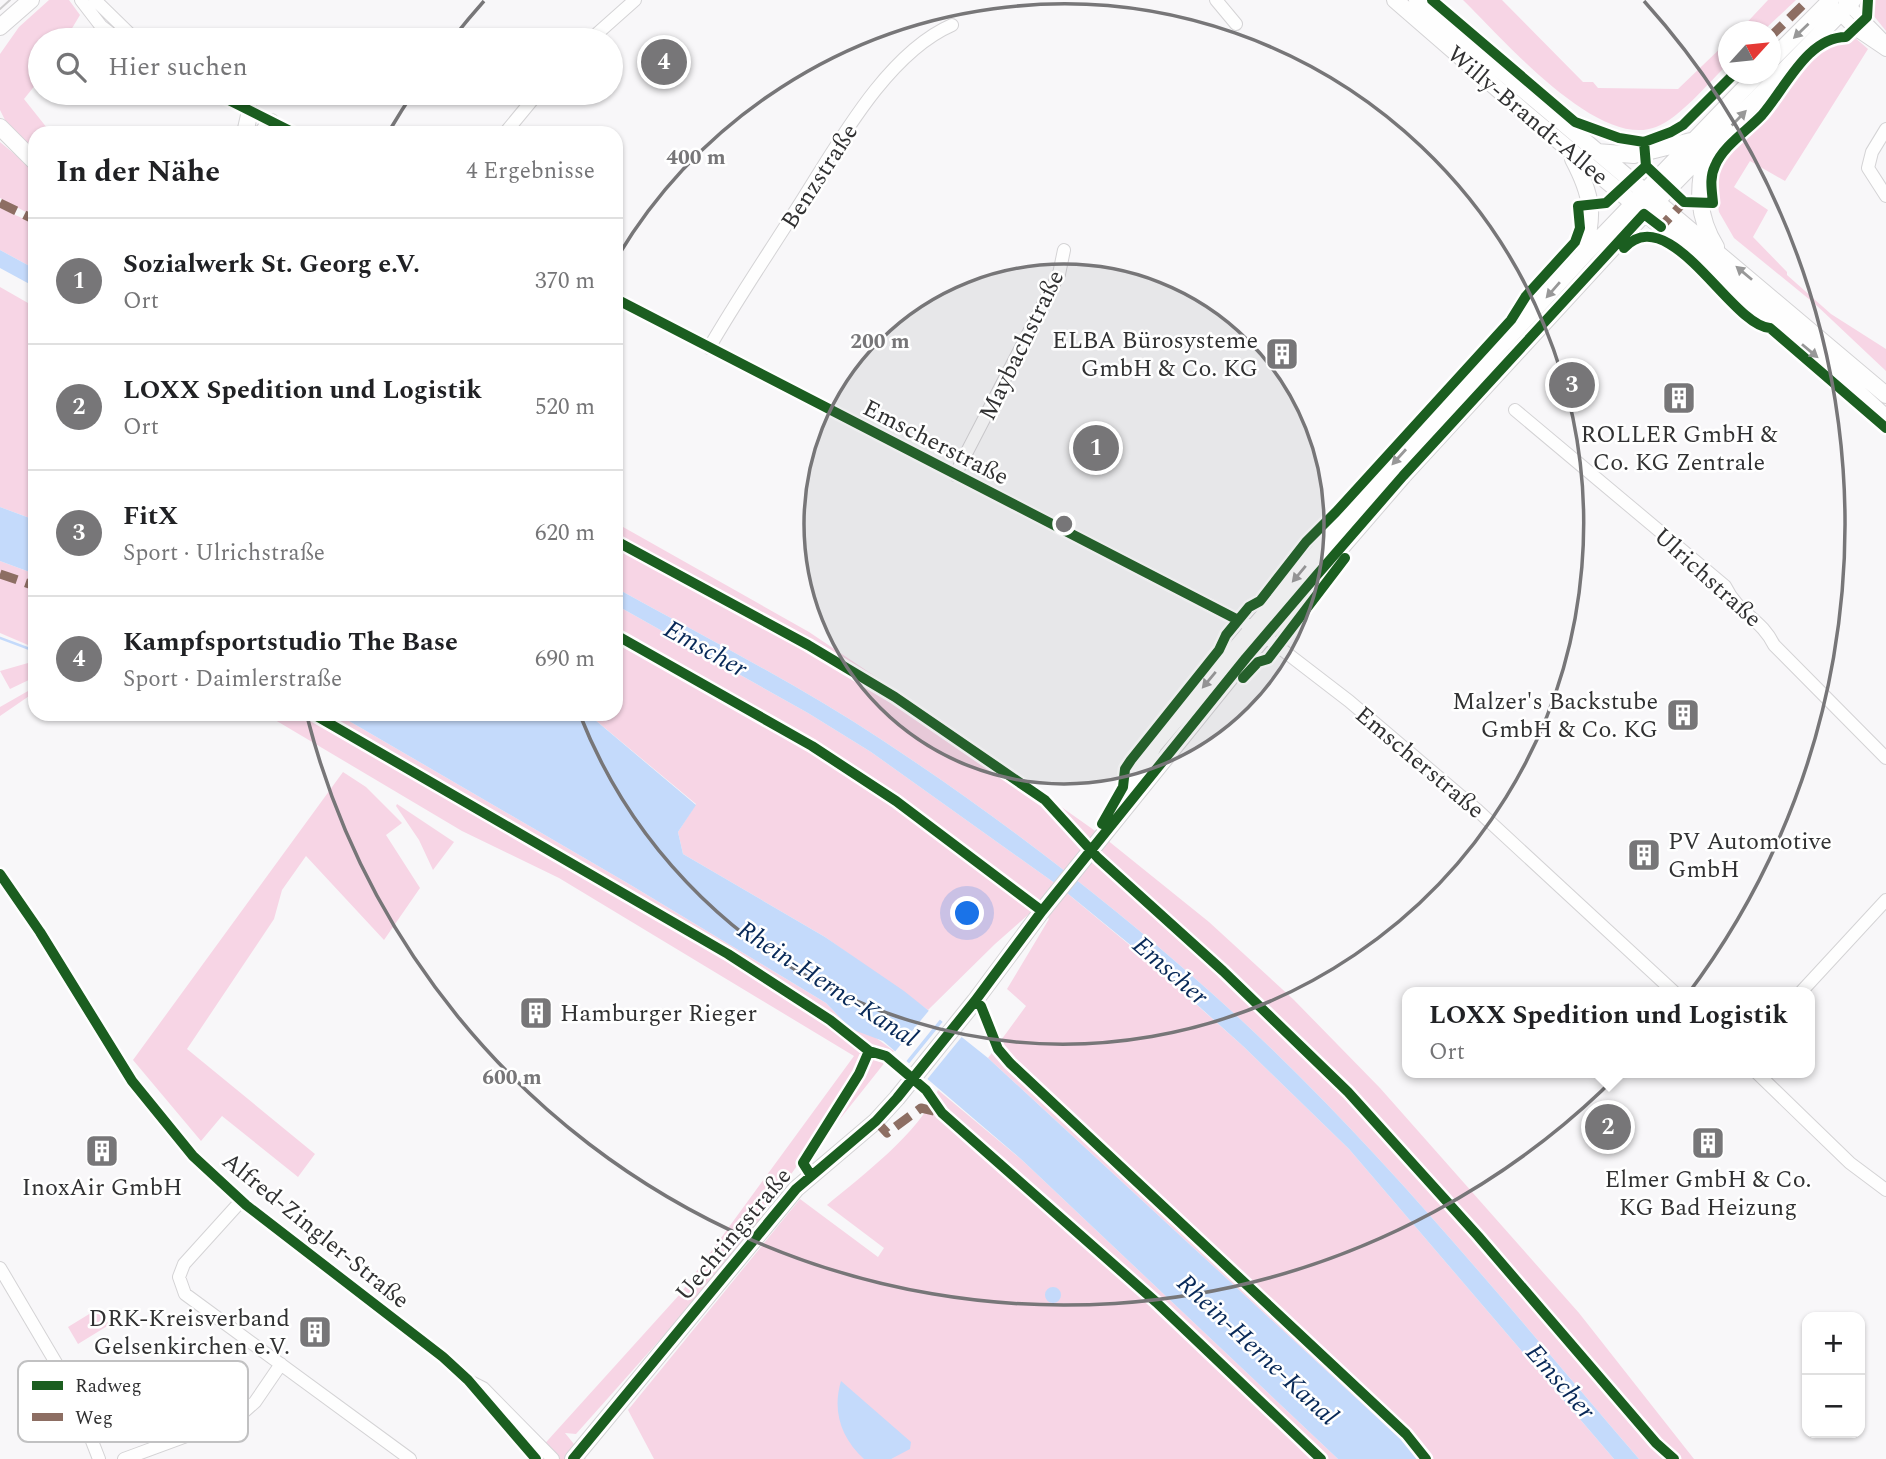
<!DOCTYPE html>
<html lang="de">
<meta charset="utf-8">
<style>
:root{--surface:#fff;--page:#f6f6f6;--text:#202124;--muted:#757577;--line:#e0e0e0;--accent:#777678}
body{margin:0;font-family:Spectral,serif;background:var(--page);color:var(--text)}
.controls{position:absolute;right:21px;bottom:21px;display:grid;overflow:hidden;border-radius:14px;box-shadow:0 2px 5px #0004}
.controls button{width:63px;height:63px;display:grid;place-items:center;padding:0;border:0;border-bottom:2px solid var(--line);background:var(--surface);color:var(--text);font:35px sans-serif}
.compass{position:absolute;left:1718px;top:21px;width:63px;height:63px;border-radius:50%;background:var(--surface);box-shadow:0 2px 5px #0004;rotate:63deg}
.you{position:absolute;left:968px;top:914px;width:24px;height:24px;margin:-18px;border:5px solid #fff;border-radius:50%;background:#1a73e8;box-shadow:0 0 0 10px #1a73e833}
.badge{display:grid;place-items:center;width:46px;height:46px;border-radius:50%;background:var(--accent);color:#fff;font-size:23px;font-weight:700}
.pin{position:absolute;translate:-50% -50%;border:4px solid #fff;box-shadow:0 2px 7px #0006}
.popup{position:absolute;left:1402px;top:987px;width:413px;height:91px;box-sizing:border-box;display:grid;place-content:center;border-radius:14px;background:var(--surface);filter:drop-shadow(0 2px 5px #0005);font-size:23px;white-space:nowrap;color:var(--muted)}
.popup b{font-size:26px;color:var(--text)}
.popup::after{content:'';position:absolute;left:50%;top:100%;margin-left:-14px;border:14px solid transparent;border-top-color:var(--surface)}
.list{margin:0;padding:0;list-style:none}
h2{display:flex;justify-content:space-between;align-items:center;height:91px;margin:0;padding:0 28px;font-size:30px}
h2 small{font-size:23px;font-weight:400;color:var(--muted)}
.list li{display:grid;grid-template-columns:46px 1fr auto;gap:21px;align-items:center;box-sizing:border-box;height:126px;padding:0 28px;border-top:2px solid var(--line)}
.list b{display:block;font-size:26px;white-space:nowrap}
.list p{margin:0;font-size:23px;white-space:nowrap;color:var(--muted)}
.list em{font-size:23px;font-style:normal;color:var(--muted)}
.icon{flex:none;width:38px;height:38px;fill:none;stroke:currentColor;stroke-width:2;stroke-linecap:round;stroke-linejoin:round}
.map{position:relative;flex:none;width:1886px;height:1459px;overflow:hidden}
.search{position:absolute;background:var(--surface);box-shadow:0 2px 5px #0004;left:28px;top:28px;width:595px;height:77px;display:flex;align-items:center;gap:18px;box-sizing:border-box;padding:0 24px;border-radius:38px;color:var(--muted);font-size:26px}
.panel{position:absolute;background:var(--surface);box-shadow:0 2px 5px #0004;left:28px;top:126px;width:595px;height:595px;border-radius:21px}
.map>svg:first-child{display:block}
.green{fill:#f7d5e5}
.water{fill:#c4dafb}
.pier{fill:#f8f7f9}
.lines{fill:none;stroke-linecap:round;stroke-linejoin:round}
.stream{stroke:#c4dafb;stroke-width:2.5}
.minor-casing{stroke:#d4d3d5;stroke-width:14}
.major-casing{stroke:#d4d3d5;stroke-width:18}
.minor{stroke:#fefefe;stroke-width:12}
.major{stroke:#fefefe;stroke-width:16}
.tram{stroke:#cecdce;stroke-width:2}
.quiet{stroke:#8d6e63;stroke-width:9;stroke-dasharray:18 9;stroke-linecap:butt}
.cycleway-casing{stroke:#fff;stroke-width:15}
.cycleway{stroke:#1b5e20;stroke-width:10}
.oneway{fill:#989898}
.ring{fill:none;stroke:#777678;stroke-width:3.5}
.labels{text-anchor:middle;stroke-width:5;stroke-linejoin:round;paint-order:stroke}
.street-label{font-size:24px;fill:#313132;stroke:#fff}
.poi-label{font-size:24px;fill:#313132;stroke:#fff;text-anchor:end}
.water-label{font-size:26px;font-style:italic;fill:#082958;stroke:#fff}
.key{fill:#fff;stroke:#c1c1c2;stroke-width:2}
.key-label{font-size:19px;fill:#313132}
.centre{fill:#777678;stroke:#fff;stroke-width:3.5}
.ring-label{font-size:21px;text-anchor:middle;font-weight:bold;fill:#777678;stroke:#fff;stroke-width:5;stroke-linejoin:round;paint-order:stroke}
</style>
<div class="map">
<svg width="1886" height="1459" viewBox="0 0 1886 1459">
<rect width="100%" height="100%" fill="#f8f7f9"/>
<path class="green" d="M49,0h20l11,15 -15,25h-25v39l-16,20 27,34h-16v19l-30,-32 -5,-10v-56l19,-27z
M1463,0h39l81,82h10l5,6 80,1 50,-48v23c-19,18 -48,54 -72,63 -58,23 -154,-89 -193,-127z
M1768,0h28l-33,31h-24z
M1869,0h17v31l-21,-26z
M1839,34l14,2 15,13 -83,132 -35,-20 -16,26 34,23 -15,27 34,35v3l44,39 55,35v22l-71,-67 -81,-66 -15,-26 -5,-26 4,-21 51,-53 18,-28z
M0,142l35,29v46l-35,-19z
M0,208l35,16v45l-35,-19z
M0,287l35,20v213l-35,-13z
M616,523l193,109 82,55 210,148 108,87 85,78 86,88 199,225 115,146h-55c-135,-157 -267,-322 -423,-462 -104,-93 -217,-180 -334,-257 -85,-56 -177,-103 -266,-152z
M0,561l35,13v74l-35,-15z
M616,605l192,108 63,39 185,132 76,63 112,100 105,102 265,310h-192l-434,-401 38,-52 -19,-17 42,-70 -8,-11 -12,6 -34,30 -67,66 -103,-73 -142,-83 -5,-22 18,-28 -108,-90h28z
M35,661v16l-25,12 -10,-18z
M35,687v5l-35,24v-9z
M265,714h72l292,170 197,119 23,24 23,8 22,16 -66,83 -20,16 -49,70 -86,105 -97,109 -11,-1 21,26h-46l-1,-9 141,-156 174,-238 -295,-178 -97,-47z
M343,772l23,15 36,36 -16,12 34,53 -36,52 -78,-84 -24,34 -8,29 -87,130 128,105 -17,23 -76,-61 -21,25 -68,-81z
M397,804l57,38 -21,28 -14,-30 -23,-34z
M938,1090l84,70 316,299h-684l-26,-49 172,-211 78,58 6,-9 -57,-43c37,-31 91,-71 111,-115z
M99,1308l10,17 -31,19 -10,-17z"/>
<path class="water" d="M0,250l35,19v18l-35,-19z
M0,507l35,13v54l-35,-13z
M616,588c89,49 181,96 266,152 117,77 230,164 334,257 156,140 288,305 423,462h-25l-265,-310 -105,-102 -111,-100 -77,-63 -185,-132 -63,-39 -192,-108z
M337,714h251l108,91 -18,27 5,22 142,83 79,54 84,67 434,401h-84l-316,-299 -139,-119 -32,-12 -25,-26 -197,-119z
M1045 1295a8 8 0 1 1 16 0a8 8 0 1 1-16 0Z
M841,1381l70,61 -1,7 -19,10h-27c-23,-21 -32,-48 -23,-78z"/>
<path class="pier" d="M931,1008l11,9 -38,47 -11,-10z
M945,1019l19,15 -39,48 -18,-16z"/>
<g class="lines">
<path class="stream" d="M0,638l35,13"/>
<defs>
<path id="minor" d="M81,0l20,26 18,14
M95,0l41,40
M1216,0l20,24
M1844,0l42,43
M1834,8l21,21 31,21
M590,40l45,-40
M215,93l79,40
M1886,129l-14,23 -4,16 18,28
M505,133l33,-40
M616,299l638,329 95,73 127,108 198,183
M709,348c26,-45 55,-88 83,-132 40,-61 91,-161 160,-191
M1515,410l210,176c14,29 36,32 49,59l112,113
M955,475l104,-201 5,-24
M0,874l40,58 92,149 61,75 53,49 197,152 25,23 68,79
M1801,992l85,-92
M1757,1073l93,90 36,27
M241,1201l-57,63 -5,13 6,17 225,165
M0,1268l72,122 27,69
M471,1382l12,6 70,71
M124,1459l114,-42 17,-15 26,-38"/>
<path id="major" d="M1395,0l128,111 323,270 40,37
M1417,0l469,395
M0,27l31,-27
M1770,61l61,-61
M0,127l35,35
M245,133l5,-22
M262,133l9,-11
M1597,152l37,3 57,-14
M1706,154c-9,34 -9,62 10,93
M1573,159c20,38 21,54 11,95
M1122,804l32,-59 235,-277 195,-213 174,-181
M573,1459l223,-270 80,-68 21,-23 78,-97 67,-90 204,-253 157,-182 241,-262 209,-214"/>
</defs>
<use href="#minor" class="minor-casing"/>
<use href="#major" class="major-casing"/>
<use href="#minor" class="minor"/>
<use href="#major" class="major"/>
<path class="tram" d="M0,9l10,-9"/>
<path class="quiet" d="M1770,37l38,-37
M0,203l35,17
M1657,231l27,-29 -5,-4
M0,574l35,12
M876,1121l11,12 34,-25 21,5"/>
<defs>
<path id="cycleway" d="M1432,0l143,122 44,16 25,4 27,-10 12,-7 51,-51
M215,93l79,40
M1644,142l2,24 38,36 29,1c-1,-12 -4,-25 2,-37 8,-20 33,-36 47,-51 23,-26 45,-78 84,-78l21,-20 1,-17
M1624,248c46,-49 107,78 146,80l116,100
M616,299l622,321
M616,541l192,104 87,52 150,103 53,58 125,113 125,121 130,144 178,207 18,16
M616,635l196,111 84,55 146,110
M1243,678l15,-16 10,-3 77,-101
M313,714l415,240 102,66 39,31 17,5 40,34 16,23 214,189 165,157
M1102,824l21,-37 2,-18 6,-9 88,-110 7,-15 23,-28 11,-6 46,-59 30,-30 175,-192 15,-24 49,-54 5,-14 -2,-22 28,-3 40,-37
M0,874l40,58 92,149 61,75 53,49 197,152 25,23 68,79
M975,1001l6,5 17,43 12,14 396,371 20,25
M810,1174l-7,-11 56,-89 10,-23
M573,1459l223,-270 80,-68 21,-23 78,-97 67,-90 204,-253 70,-82 87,-100 241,-262 17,13"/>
</defs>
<use href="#cycleway" class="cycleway-casing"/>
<use href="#cycleway" class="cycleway"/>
</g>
<defs><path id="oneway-solid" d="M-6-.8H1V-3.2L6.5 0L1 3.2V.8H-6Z" transform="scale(1.75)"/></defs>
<g class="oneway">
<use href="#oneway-solid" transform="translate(1801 31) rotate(136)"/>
<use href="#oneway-solid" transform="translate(1739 118) rotate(-46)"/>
<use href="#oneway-solid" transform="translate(1744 273) rotate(-140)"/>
<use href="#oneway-solid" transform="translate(1553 290) rotate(131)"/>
<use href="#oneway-solid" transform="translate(1810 351) rotate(40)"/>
<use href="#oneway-solid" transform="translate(1399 457) rotate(132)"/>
<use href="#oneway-solid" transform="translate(1299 574) rotate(130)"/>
<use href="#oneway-solid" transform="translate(1209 680) rotate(130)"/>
</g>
<circle cx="1064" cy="524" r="260" fill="#777678" fill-opacity=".12"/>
<g class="ring">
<circle cx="1064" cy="524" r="260"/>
<path d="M618 256A520 520 0 1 1 580 715"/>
<path d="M391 128A781 781 0 0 1 413 93M453 38A781 781 0 0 1 484 1M1644 1A781 781 0 1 1 308 720"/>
</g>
<defs>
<symbol id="building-square" viewBox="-11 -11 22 22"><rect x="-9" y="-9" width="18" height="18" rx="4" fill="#777678" stroke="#fff"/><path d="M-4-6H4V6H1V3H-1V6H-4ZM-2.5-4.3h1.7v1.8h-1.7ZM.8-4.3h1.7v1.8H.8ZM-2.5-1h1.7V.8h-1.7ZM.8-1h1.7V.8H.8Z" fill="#fff"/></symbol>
</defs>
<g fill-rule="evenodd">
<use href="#building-square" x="1263" y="335" width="38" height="38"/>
<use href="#building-square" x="1660" y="379" width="38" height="38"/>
<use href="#building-square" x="1664" y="696" width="38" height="38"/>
<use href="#building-square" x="1625" y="836" width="38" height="38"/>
<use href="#building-square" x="517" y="994" width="38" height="38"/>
<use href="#building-square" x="1689" y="1124" width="38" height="38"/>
<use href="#building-square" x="83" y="1132" width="38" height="38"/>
<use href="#building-square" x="296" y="1313" width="38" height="38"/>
</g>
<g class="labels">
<g class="street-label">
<text transform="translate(1528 115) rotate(40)" y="8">Willy-Brandt-Allee</text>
<text transform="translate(819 176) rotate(-57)" y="8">Benzstraße</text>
<text transform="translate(1021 345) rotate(-64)" y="8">Maybachstraße</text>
<text transform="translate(936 442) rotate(27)" y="8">Emscherstraße</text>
<text transform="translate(1708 577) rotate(42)" y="8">Ulrichstraße</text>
<text transform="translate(1420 762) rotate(40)" y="8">Emscherstraße</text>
<text transform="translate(316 1230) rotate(39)" y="8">Alfred-Zingler-Straße</text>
<text transform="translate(733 1234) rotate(-50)" y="8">Uechtingstraße</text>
</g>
<g class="poi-label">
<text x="1258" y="348">ELBA Bürosysteme<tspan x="1258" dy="28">GmbH &amp; Co. KG</tspan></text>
<text x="1679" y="442" text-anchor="middle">ROLLER GmbH &amp;<tspan x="1679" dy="28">Co. KG Zentrale</tspan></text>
<text x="1658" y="709">Malzer's Backstube<tspan x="1658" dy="28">GmbH &amp; Co. KG</tspan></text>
<text x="1668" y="849" text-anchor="start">PV Automotive<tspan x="1668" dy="28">GmbH</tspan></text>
<text x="560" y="1021" text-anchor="start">Hamburger Rieger</text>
<text x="1708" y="1187" text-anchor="middle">Elmer GmbH &amp; Co.<tspan x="1708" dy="28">KG Bad Heizung</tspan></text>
<text x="102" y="1195" text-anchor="middle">InoxAir GmbH</text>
<text x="290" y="1326">DRK-Kreisverband<tspan x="290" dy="28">Gelsenkirchen e.V.</tspan></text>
</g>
<g class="water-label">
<text transform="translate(706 648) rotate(29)" y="9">Emscher</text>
<text transform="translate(1171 970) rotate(41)" y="9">Emscher</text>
<text transform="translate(828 983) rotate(33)" y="9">Rhein-Herne-Kanal</text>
<text transform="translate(1258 1349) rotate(43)" y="9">Rhein-Herne-Kanal</text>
<text transform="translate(1561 1381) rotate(49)" y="9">Emscher</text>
</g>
</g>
<rect x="18" y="1361" width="230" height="81" rx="10" class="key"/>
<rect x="32" y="1381" width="31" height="9" fill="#1b5e20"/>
<rect x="32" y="1413" width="31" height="8" fill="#8d6e63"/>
<g class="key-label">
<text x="75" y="1392">Radweg</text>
<text x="75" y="1424">Weg</text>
</g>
<circle cx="1064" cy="524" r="10" class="centre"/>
<g class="ring-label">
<text x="696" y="164">400 m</text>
<text x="880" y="348">200 m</text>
<text x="512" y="1084">600 m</text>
</g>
</svg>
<div class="controls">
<button>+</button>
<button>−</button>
</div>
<svg class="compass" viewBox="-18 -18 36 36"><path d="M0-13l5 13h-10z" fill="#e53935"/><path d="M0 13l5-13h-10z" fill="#757577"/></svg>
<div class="you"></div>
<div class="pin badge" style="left:1096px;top:448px">1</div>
<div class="pin badge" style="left:1608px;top:1127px">2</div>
<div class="popup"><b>LOXX Spedition und Logistik</b>Ort</div>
<div class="pin badge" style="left:1572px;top:385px">3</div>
<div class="pin badge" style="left:664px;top:62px">4</div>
<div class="search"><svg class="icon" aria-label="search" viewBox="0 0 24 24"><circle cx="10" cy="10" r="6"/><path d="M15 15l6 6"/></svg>Hier suchen</div>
<section class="panel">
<h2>In der Nähe<small>4 Ergebnisse</small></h2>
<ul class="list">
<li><span class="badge">1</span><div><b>Sozialwerk St. Georg e.V.</b><p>Ort</p></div><em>370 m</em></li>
<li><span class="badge">2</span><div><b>LOXX Spedition und Logistik</b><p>Ort</p></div><em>520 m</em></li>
<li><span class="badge">3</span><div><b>FitX</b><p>Sport · Ulrichstraße</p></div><em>620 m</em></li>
<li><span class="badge">4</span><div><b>Kampfsportstudio The Base</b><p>Sport · Daimlerstraße</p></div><em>690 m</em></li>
</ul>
</section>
</div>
